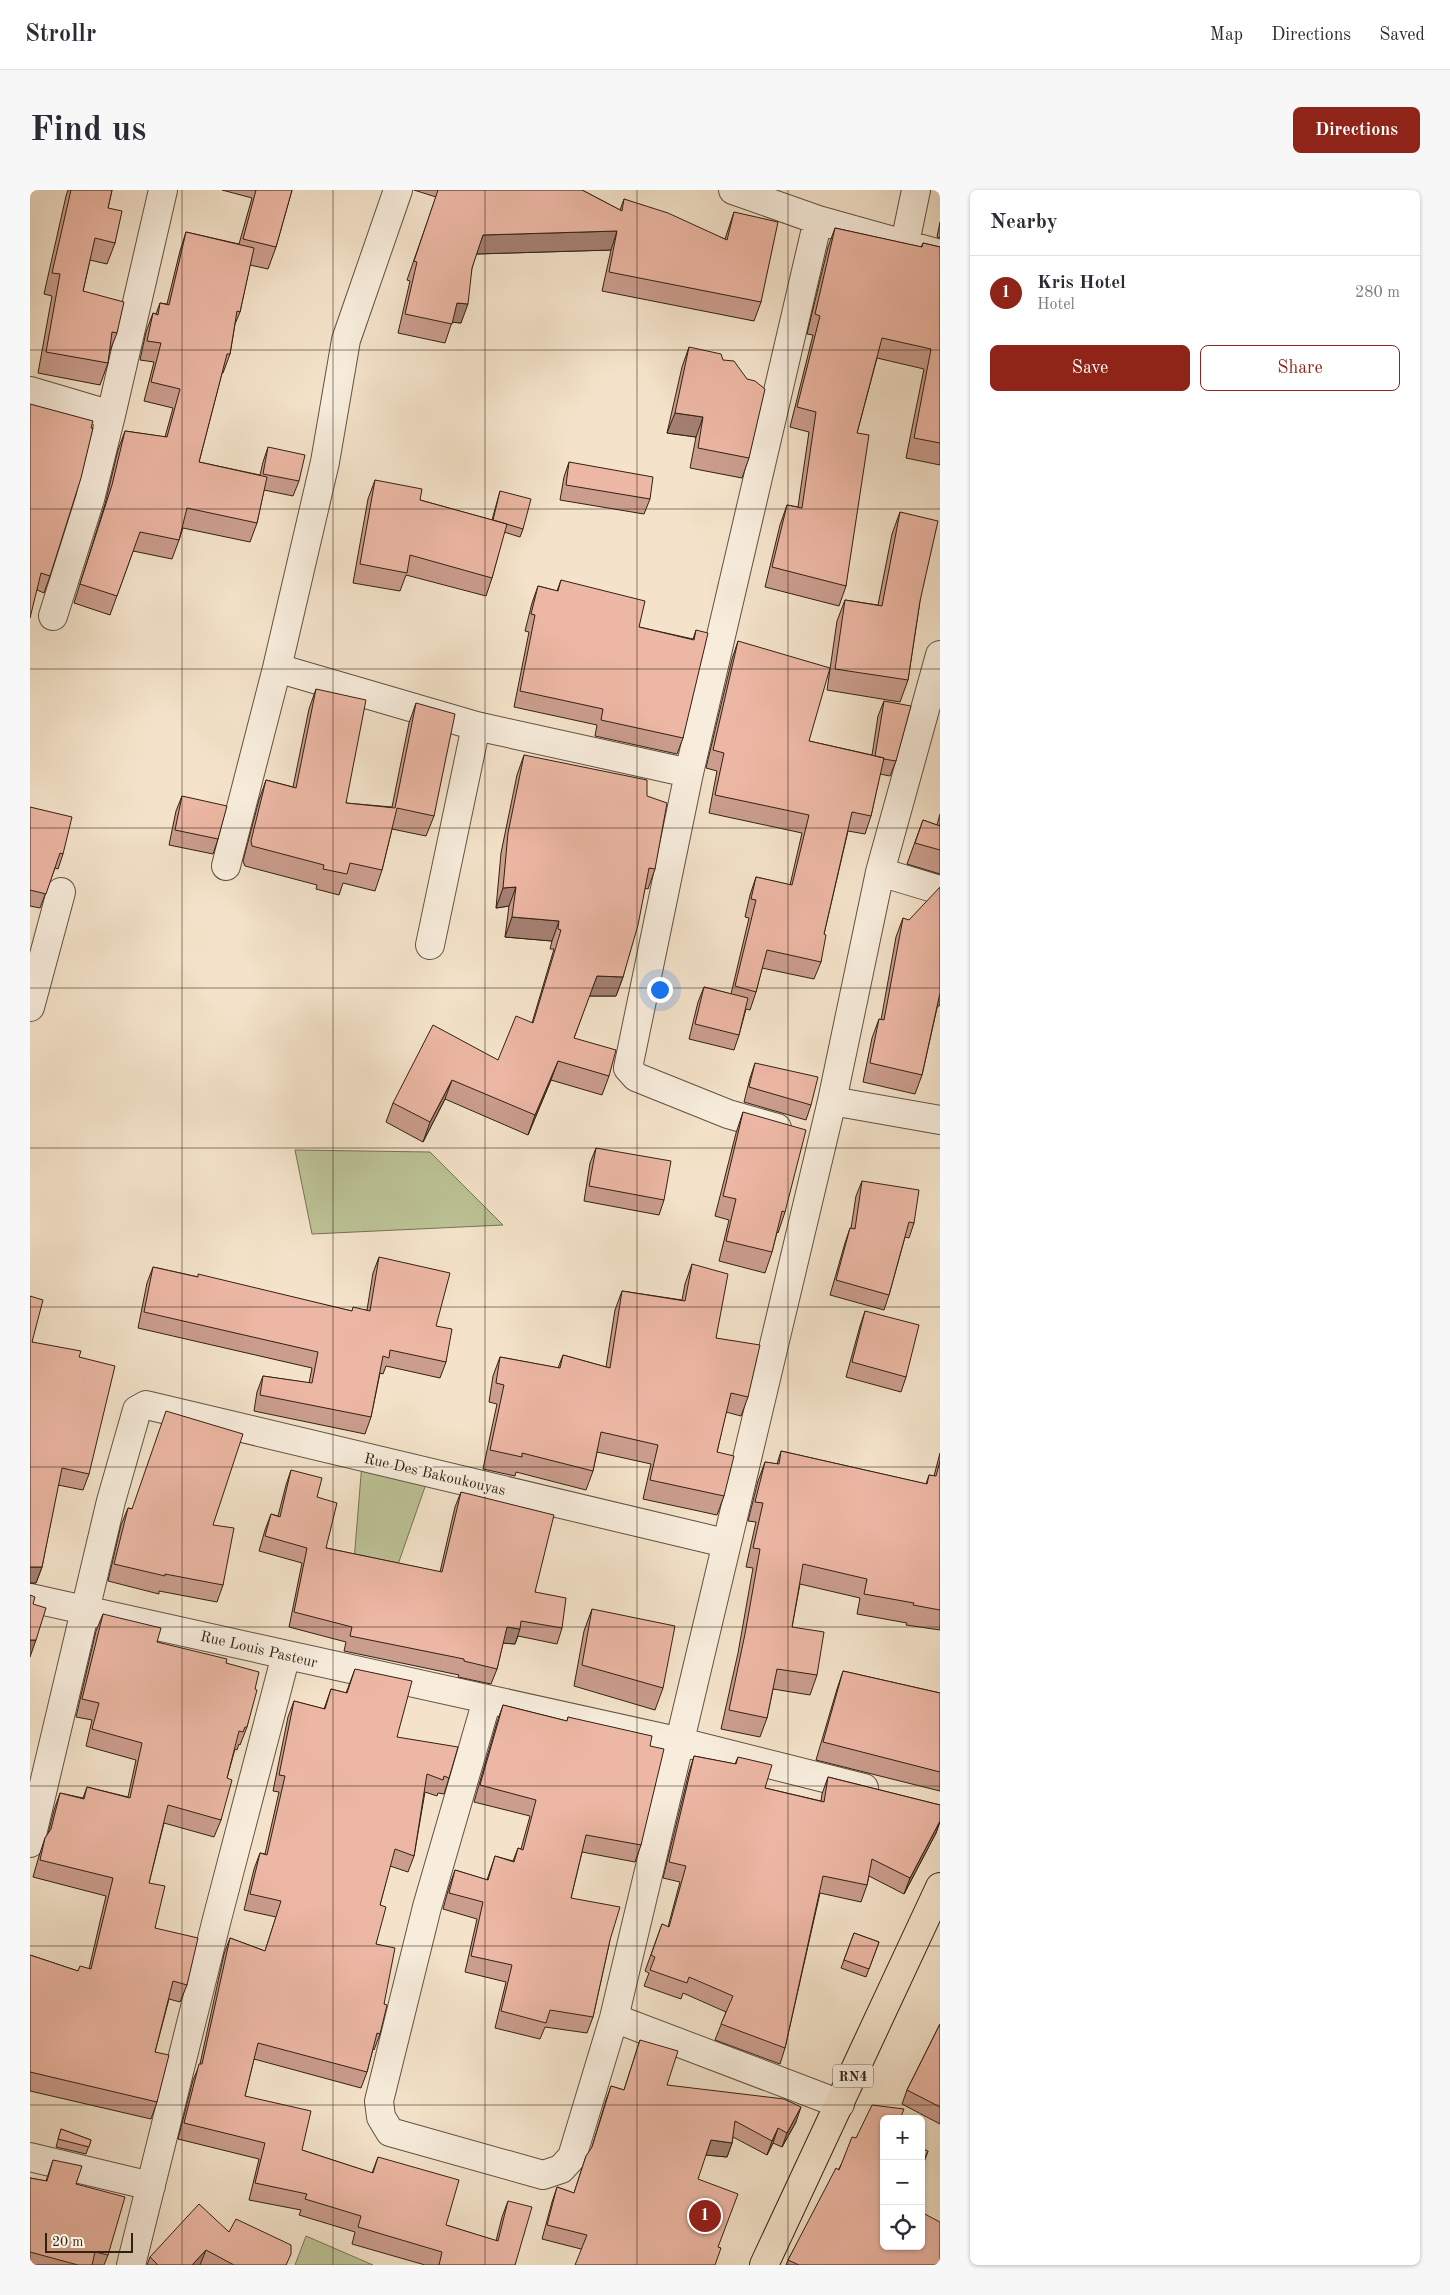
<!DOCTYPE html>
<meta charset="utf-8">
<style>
:root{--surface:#fff;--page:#f7f7f7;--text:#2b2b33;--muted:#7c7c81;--line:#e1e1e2;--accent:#8f2418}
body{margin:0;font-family:"Old Standard TT",serif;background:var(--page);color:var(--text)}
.controls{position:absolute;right:15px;bottom:15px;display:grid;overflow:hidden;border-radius:8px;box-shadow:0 1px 4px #0004}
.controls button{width:45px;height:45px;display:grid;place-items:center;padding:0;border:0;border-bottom:1px solid var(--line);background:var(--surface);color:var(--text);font:25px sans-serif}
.scale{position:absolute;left:15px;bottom:12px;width:88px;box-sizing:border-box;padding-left:5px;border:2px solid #322014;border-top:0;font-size:14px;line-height:18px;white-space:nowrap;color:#322014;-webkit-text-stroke:4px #f8eddd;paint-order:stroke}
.you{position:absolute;left:629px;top:799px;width:18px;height:18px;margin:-12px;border:4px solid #fff;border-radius:50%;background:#1a73e8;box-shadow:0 0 0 8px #1a73e833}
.badge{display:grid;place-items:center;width:32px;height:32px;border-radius:50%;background:var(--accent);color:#fff;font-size:16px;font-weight:700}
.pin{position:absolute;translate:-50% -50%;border:2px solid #fff;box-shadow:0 1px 5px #0006}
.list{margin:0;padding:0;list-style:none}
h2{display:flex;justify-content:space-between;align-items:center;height:65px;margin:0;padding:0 20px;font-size:21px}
h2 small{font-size:16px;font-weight:400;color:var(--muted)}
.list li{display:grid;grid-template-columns:32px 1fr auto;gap:15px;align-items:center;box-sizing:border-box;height:75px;padding:0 20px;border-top:1px solid var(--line)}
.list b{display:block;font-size:19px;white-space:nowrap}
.list p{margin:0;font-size:16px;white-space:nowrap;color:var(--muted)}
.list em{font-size:16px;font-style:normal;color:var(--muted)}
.actions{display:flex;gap:10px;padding:15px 20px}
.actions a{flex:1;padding:11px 0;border:1px solid var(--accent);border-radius:8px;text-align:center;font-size:18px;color:var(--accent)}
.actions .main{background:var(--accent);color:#fff}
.icon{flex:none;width:28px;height:28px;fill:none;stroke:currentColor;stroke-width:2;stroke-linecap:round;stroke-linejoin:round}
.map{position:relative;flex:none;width:910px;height:2075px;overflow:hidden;border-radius:8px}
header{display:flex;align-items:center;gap:30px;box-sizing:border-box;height:70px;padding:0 25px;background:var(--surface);border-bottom:1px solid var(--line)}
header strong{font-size:24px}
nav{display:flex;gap:28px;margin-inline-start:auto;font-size:18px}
.intro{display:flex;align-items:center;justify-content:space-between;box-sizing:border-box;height:120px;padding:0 30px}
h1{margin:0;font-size:35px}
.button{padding:12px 22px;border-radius:8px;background:var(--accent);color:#fff;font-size:18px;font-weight:700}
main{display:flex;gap:30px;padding:0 30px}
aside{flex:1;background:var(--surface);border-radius:8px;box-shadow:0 1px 4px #0004}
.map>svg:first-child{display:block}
.green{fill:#bcc396;stroke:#777255}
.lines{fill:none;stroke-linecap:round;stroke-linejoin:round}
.minor-casing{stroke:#625142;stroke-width:30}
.highway-casing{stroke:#322014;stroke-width:30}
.minor{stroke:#f8eddd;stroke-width:28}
.highway{stroke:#f4e3ca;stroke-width:28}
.wall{fill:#cb9d8d;stroke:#322014}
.shaded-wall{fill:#a58073;stroke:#322014}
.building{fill:#ecb7a4;stroke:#322014}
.grid{fill:none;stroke:#322014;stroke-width:1;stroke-opacity:0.55}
.labels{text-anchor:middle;stroke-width:4;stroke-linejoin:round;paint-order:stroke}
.shield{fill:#f8eddd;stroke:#6d5e50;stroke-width:1}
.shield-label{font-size:14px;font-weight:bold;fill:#322014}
.street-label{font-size:15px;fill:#322014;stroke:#f8eddd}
</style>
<header>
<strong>Strollr</strong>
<nav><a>Map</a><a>Directions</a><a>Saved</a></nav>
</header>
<div class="intro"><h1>Find us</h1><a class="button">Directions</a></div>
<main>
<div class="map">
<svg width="910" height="2075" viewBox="0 0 910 2075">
<rect width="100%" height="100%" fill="#f4e3ca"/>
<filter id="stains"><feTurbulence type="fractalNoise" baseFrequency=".004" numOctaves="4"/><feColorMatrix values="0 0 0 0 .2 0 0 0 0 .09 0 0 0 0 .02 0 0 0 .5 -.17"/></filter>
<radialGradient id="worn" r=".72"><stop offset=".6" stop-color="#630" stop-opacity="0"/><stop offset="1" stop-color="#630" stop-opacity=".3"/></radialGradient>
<path class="green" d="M265,960l135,2 73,73 -191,9z
M332,1273l65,18 -32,92 -41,-12z
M276,2046l67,29h-78z"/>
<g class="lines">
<defs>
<path id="minor" d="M703,0l85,30 122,34
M875,53l11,-53
M0,201l81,24
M23,426l37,-117 21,-84 52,-225
M247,478l199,58 213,47
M196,676l51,-198 48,-206 21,-122 52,-150
M850,682l60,18
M400,755l46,-219
M0,817l31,-115
M802,911l108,19
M747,938l-49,-14 -92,-37 -8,-9 61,-295 129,-553
M0,1408l651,144 183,46
M457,1510l-60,207 -48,194 2,16 9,15 153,43 18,-6 11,-12 42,-139 218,-917 48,-229 60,-217
M0,1653l81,-342 26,-91 9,-5 579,138
M584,1828l226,86
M0,1967l121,29
M101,2075l86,-346 69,-264"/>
<path id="highway" d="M734,2075l176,-378"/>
</defs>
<use href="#minor" class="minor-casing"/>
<use href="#highway" class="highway-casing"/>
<use href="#minor" class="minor"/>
<use href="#highway" class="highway"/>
</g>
<path class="wall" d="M38,0h44l-4,18 7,35 -8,21 -17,-4 -7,31 34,42 -8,20 -1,10 -8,22 -62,-12 14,-77 -8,-2 22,-98z
M192,0h70l-16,57 -8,22 -18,-4 -10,47 -5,12 -5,30 -7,19h-1l-23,89 61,13 3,-13 5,-15 31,34 -6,15 -29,-6 -7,33 -7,19 -67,-14 -4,12 -7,19 -39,-8 -23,64 -36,-12 31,-99 13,-54 7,-19 40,6 8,-29 -29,-7 10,-39 -14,-2 6,-28 7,-19 3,1 4,-11 7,1 13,-53 6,-19 53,12 13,-46z
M384,0h168l38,20 4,-11 101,40 9,-27 27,90 -7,19 -152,-30 9,-41 -135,4 -4,14 -11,55 -9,-1 -7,21 -47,-10 12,-52 -3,-1 29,-83z
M910,32v16l-3,-1z
M805,38l86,19 2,-4 17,4v218l-34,-7 18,-89 -47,-11 -20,75 -11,153 -7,20 -74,-19 15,-62 7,-20 11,2 11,-75 -19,-5 23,-92 -6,-1 21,-87z
M659,157l60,111 -7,20 -52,-10 6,-31 -29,-4 15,-66z
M0,214l20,172 -6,17 -7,-3z
M539,272l81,37 -6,15 -84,-14 4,-23z
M345,290l45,20 72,20 8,-29 23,38 -3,8 -16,-5 -12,46 -6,18 -80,-21 -6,16 -47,-8 15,-84z
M870,322l20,89 -12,79 -8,22 -73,-12 10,-69 8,-21 33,5 14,-71z
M531,390l78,47 54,12 3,-9 -13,108 -6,16 -82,-18 2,-11 -83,-18 15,-75 -4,-1 7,-28 6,-17 19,5z
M708,451l71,100 63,14 6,-39 6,-15 12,60 -6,15 -10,-2 -9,42 -6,18 -17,-3 -24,103 -3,28 -7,17 -52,-11 -6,24 -6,18 -4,-1 -7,26 -5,15 -45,-11 9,-37 6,-15 27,7 18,-76 -4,-1 5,-22 6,-18 34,8 12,-52 -93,-20 8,-42 -11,-3 26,-109z
M286,499l30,114 46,4 17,-84 7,-20 18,113 -8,20 -34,-7 -10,41 -7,21 -32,-8 -4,12 -23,-6 1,-4 -72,-19 -2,-5 16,-61 7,-20 27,7 16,-78z
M494,565l123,41 8,73 -7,20 -3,-1 -22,89 -7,19h-27l-15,42 35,38 -7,19 -51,-15 -23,55 -83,-36 -22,43 -37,-20 7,-19 105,-43 34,-37 22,-74h-4l2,-8 -47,-4 4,-31 -13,2 5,-55 16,-78z
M152,606l36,43 -5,15 -44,-9 7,-34z
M0,617l33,47 -5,15 -3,-1 -15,40 -10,-2z
M910,624v60l-33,-10 16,-44 14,5z
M873,728l34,90 -15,67 -7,19 -52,-12 9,-44 7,-19 2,1 15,-83z
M725,873l56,42 -5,15 -62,-18 6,-24z
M713,922l42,100 -7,21 -1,-1 -5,20 -7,21 -46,-12 10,-41 -14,-4 21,-83z
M566,958l68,52 -5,15 -75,-14 6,-38z
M832,991l52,42 -5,15 -4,-1 -16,58 -5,15 -54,-15 15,-52 5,-15h1l5,-32z
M349,1067l57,69 10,36 -6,16 -54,-12 -3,8 -3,-1 -9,44 -6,17 -111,-23 3,-19 6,-16 46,7 3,-15 -174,-40 9,-45 6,-16 199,44 15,-1 6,-37z
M662,1074l24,74 32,59 -7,19 -15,-4 -9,40 7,44 -7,19 -74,-16 8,-35 -54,-12 -4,19 -7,19 -70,-18 -1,4 -32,-7 14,-65 -8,-2 4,-26 7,-19 58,11 5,-13 43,12 9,-57 7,-19 60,9 3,-16z
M0,1106l2,46 47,15 10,117 -6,16 -25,-5 -16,82 -6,16h-6z
M835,1121l41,66 -5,15 -55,-15 14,-51z
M751,1261l145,33 3,-9 5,1 6,-23v177l-34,-5 1,-2 -50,-9 3,-16 -60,-14 -8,43 25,48 -7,20 -37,-6 -6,29 -7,19 -39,-8 17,-76 15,-85 -7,-1 10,-45 -8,-1 10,-40 7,-19 12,2z
M261,1280l26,27 9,51 114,24 15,-65 6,-15 101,136 -5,16 -39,-8 -3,8 -12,-1 -6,26 -6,15 -33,-7 1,-2 -115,-24 2,-9 -57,-15 13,-64 -43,-12 6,-21 6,-16 7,2 8,-31z
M98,1318l85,17 10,60 -6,17 -58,-11v3l-51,-13 13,-56z
M562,1419l71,79 -8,22 -81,-24 10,-55z
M73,1424l54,28 69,21 29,26 -8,38 -7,18 -1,-1 -2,6 -2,-1 -8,29 -6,42 -7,17 -50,-14 -15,60 6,45 32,57 -7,17 -11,-3 -14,53 2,50 -6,17 -121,-28v-136l48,16 11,-2 17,-73 -73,-19 6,-21 6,-18 3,-4 6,-24 6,-17 23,5 4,-11 41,10 8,-37 -50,-14 6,-26 -16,-3 20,-86z
M325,1479l42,68 52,41 -5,16 -6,-1 -1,3 -12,-4 -11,64 -6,16 -18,-6 -10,39 -4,39 8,60 -4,30 -6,16 -1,-1 -6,23 -6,16 -107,-29 -9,37 57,54 70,23 6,-16 68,68 50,16 6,-24 6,-16 7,64h-90l-73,-21 3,-12 -56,-17 2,-5 -52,-10 10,-41 -81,-20 15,-59 7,-16 24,-110 6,-16 35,13 11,-34 -32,-7 10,-41 6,-16 5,1 14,-62 -6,-1 15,-74 6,-16 30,8 7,-20 15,4z
M813,1481l97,22v98l-124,-31 21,-71z
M473,1515l64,16 1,-4 82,29 -9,99 -6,17 -53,-10 -11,46 39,42 -17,77 -6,16 -42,-6 -5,12 -45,-11 11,-46 -41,-10 12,-53 -34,-10 6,-22 6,-17 32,10 8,-24 18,5 5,-13 3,1 9,-33 -56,-14 23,-80z
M664,1566l41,8 3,-7 27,31 56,13 1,-7 6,-17 112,28v17l-4,11 -32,61 -35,-18 -2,9 -6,17 -41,-9 -35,155 -5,16 -65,-24 11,-28 -43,-19 -2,6 -37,-13 5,-13 -4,-2 17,-47 6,3 12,-45 -17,-4 26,-106z
M824,1743l25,9 -13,35 -25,-9z
M910,1834v100l-38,-20 5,-14z
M610,1850l27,45 129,37 -14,25 -9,-4 -6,12 -34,-18 -1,6 -5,14 -21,-2 -125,94 -39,-10 10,-37 5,-15 17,6 12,-37 5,-6 15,-50 5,-14 13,4z
M854,1929v127l56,19h-154l2,-5 68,-122z
M31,1939l30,11 -5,14 -30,-7z
M23,1970l23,24 32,71 -4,10h-74v-87l16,3z
M199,2042l58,33h-140l3,-8z"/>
<path class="shaded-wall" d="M587,41l-6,19 -135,4 7,-19z
M427,113l11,1 -7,19 -11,-1z
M645,223l28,4 -7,20 -29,-4z
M486,697l-7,19 -13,2 7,-20z
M482,727l47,4 -7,20 -47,-4z
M567,786l26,1 -7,19h-27z
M910,803v12l-7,6z
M528,871l-7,19 -23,55 7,-20z
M422,890l-7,19 -22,43 7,-20z
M0,1377h12l-6,16h-6z
M477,1437l13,2 -5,15 -14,-1z
M0,1450h6l-6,17z
M910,1631l-4,12 -32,61 6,-16z
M771,1917l-5,15 -14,25 5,-14z
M748,1938l-5,15 -6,12 5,-14z
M681,1950l21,3 -5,14 -21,-2z
M898,1961l-7,20v-5z
M176,2060l-6,15h-8z"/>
<path class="building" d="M41,0h41l-4,18 14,3 -7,32 -20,-5 -12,53 41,11 -7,31 -5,-1 -4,31 -62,-11 14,-78 -8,-1z
M226,0h36l-16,57 -33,-8z
M408,0h144l40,21 2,-12 44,14 59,27 7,-28 44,10 -17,80 -152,-30 8,-41 -134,4 -11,33 -4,36 -11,-1 -5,21 -47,-10 12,-52 -3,-1z
M805,38l87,19 1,-4 17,4v196l-26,-5 17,-89 -49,-11 -25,95 12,2 -23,151 -74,-19 15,-62 15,3 14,-96 -19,-5 23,-91 -5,-2z
M156,42l68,16 -14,64 -3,-1 -7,43h-3l-28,108 68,15 -10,46 -70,-15 -8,32 -39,-8 -23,64 -37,-12 32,-99 13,-54 42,6 13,-48 -29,-7 10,-39 -14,-2 6,-28 5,2 2,-12 9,2z
M659,157l32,7 2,6 11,1 13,18 8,2 10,8 -16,69 -51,-10 5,-31 -28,-4z
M0,214l63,17 -2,7h2l-12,50 -31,98 -9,-3 -11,45z
M238,257l37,8 -6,26 -36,-7z
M539,272l84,15 -3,22 -84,-14z
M345,290l47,9 -2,11 87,24 -15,54 -82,-23 -3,18 -47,-9z
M470,301l31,8 -8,30 -30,-9z
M870,322l38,9 -18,80 -12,79 -73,-11 10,-69 37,6z
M531,390l84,21 -6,26 55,13 2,-10 12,3 -25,105 -82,-18 2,-11 -83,-18 15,-76 -4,-1 7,-28 20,5z
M708,451l92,27 -21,73 75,17 -13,58 -19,-4 -28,122 2,1 -5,27 -54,-12 -11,42 -21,-6 21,-86 -5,-1 5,-22 36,8 17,-70 -94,-20 9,-42 -11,-3z
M286,499l50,11 -20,103 49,5 21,-105 39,11 -21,102 -37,-8 -15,62 -32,-7 -3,11 -24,-5 1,-4 -72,-19 -1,-5 15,-61 30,8z
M854,511l27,5 -15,55 -12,-2v-1l-9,-2z
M494,565l123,25v16l20,7 -12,66 -6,-1 -11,57 -15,52 -26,-1 -23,62 42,12 -7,26 -51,-15 -23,54 -83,-35 -22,42 -37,-19 40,-78 65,35 18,-44 17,7 28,-93 -3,-1 1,-8 -47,-4 4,-30 -13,1 5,-55z
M152,606l45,10 -9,33 -43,-9z
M0,617l42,10 -9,37 -3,-1 -14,41 -16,-4z
M893,630l17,6v-2v26l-25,-7z
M910,697v106l-18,82 -52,-12 9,-44 5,1 19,-102 6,2z
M674,797l44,11 -9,37 -44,-11z
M725,873l63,14 -7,28 -62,-18z
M713,922l63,18 -21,82 -3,-1 -10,41 -46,-11 10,-42 -13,-3z
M566,958l75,13 -7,39 -75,-14z
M832,991l57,9 -5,33 -5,-1 -20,73 -53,-15 14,-52 5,1z
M349,1067l71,16 -14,53 16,3 -6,33 -56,-12 -1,8 -6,-2 -12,61 -111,-22 3,-19 49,7 6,-31 -174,-40 9,-45 45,10v-3l154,37 1,-4 17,4z
M662,1074l36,10 -12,64 44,7 -12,52 -17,-4 -14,59 17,4 -10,40 -74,-16 8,-35 -57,-13 -8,39 -71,-18v4l-32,-7 14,-65 -8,-2 4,-26 60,11 3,-13 47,13 12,-77 63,10z
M0,1106l13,4 -11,42 49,9 -2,6 36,9 -26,108 -27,-6 -20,99h-12z
M835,1121l54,14 -13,52 -54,-15z
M136,1221l77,23 -30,91 21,3 -11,57 -58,-11v2l-51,-12 14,-56 4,1z
M751,1261l146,33 2,-9 7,1 4,-15v149l-27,-5 1,-2 -50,-9 3,-15 -64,-15 -11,63 32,5 -7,43 -40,-6 -10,49 -38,-8 16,-76 15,-85 -7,-1 10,-45 -8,-1 10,-40 14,2z
M261,1280l31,8 -5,19 20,6 -11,45 116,24 19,-80 93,23 -19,77 31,6 -4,30 -41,-7 -1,8 -13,-2 -10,42 -33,-8v-2l-114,-23 2,-9 -58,-15 13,-64 -42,-12 6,-22 9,3z
M0,1405l5,2 -2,7 13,4 -10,32h-6z
M562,1419l83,17 -12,62 -81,-23z
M73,1424l58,14 -4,14 70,17 -1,4 33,9 -4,17 2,1 -10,37h-2l-2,5 -4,-1 -12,47 5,2 -11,40 -53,-15 -19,78 16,3 -10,42 43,10 -11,47 -14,-4 -18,71 14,3 -12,47 -127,-30v-117l48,16 2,-5 11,3 22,-91 -73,-18 5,-22 6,-9 9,-36 24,6 3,-12 43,11 12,-55 -50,-14 7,-26 -17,-4z
M325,1479l57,12 -15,56 61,10 -9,31 -5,-2 -1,4 -16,-6 -13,82 -19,-7 -15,56 6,2 -10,37 19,4 -11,56 3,1 -7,29 -3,-1 -10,39 -109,-29 -13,53 66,15 -9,39 71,23 5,-16 81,23 -13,45 52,16 10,-40 24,6 -17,58h-76l3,-13 -84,-25 3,-11 -56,-17 2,-5 -52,-11 10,-40 -81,-20 15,-59h3l28,-126 35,13 16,-50 -31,-7 10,-41 7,2 18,-79 -6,-1 15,-74 31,8 6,-20 16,4z
M813,1481l97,22v79l-117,-30z
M473,1515l64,16 1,-4 84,19 -2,10 14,3 -23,96 -55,-10 -15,63 49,9 -10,33 -17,77 -43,-7 -4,13 -45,-12 11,-46 -41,-9 12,-54 -34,-9 6,-23 33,10 7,-24 19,6 4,-14 5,2 13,-50 -56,-15z
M664,1566l42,8 2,-7 34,8 -7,23 59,14 4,-25 112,28v16l-30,57 -38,-19 -5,26 -44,-9 -38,172 -64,-24 12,-28 -44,-19 -2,6 -37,-13 5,-13 -4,-2 11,-31 7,3 17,-61 -17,-4z
M824,1743l25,9 -10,27 -25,-9z
M910,1834v83l-33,-17z
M610,1850l38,11 -11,34 117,14 17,8 -14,26 -9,-5 -6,13 -37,-20 -3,22 -21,-3 -13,39 40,15 -20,53 3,1 -6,17h-140l12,-30 -40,-10 10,-38 17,6 12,-37 6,-9 19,-61 13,4z
M842,1915l32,4 -4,10h-16v127h37v-34l19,10v43h-141l-11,-5 48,-92 3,2 13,-33 4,1z
M31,1939l30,11 -2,7 -31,-8z
M891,1958l7,3 -7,15z
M23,1970l29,6 -6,18 49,13 -17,58 -13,-3 -3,13h-14l-48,-13v-74l17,3z
M169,2014l30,28 7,-13 55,26v9l-5,11h-52l-28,-15 -14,15h-34l-8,-8z"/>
<path class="grid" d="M152,0v2075M303,0v2075M455,0v2075M607,0v2075M758,0v2075M0,160h910M0,319h910M0,479h910M0,638h910M0,798h910M0,958h910M0,1117h910M0,1277h910M0,1437h910M0,1596h910M0,1756h910M0,1915h910"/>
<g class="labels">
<rect class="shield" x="803" y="1874.5" width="40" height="23" rx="4"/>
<g class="shield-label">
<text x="823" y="1891">RN4</text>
</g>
<g class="street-label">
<text transform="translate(405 1284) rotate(13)" y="5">Rue Des Bakoukouyas</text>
<text transform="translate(229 1459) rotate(13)" y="5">Rue Louis Pasteur</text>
</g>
</g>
<rect width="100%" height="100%" filter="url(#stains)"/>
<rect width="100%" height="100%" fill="url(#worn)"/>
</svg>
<div class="controls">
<button>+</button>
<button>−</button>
<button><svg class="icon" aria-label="locate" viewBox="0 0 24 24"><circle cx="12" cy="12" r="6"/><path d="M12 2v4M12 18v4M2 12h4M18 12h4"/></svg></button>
</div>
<div class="scale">20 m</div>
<div class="you"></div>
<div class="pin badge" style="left:675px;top:2026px">1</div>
</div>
<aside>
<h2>Nearby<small></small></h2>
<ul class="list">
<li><span class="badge">1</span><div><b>Kris Hotel</b><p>Hotel</p></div><em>280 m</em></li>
</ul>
<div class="actions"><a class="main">Save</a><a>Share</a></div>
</aside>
</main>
